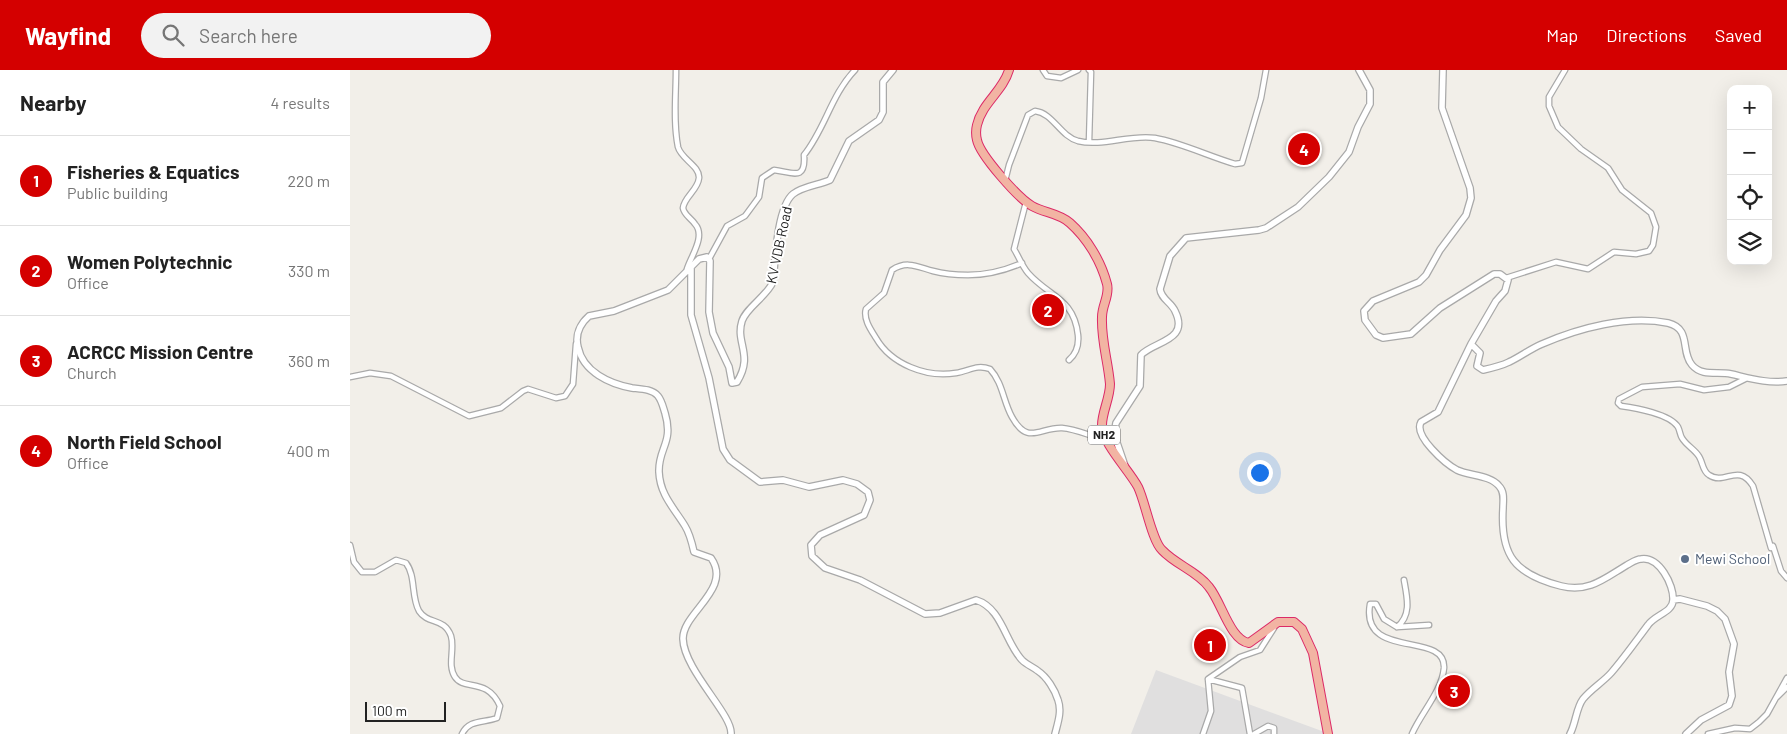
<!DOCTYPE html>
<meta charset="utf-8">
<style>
:root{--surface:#fff;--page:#f2f2f2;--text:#222;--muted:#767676;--line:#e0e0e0;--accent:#d40000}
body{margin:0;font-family:Barlow,sans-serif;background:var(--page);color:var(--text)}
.controls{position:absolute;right:15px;top:15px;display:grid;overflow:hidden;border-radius:10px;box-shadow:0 5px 20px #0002}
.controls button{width:45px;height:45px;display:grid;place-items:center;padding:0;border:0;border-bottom:1px solid var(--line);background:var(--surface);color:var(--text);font:25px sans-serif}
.scale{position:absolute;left:15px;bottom:12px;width:81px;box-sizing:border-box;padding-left:5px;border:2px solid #222;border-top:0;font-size:14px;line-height:18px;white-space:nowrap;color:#222;-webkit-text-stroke:4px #fff;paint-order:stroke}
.you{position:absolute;left:909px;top:402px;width:18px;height:18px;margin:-12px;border:4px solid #fff;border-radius:50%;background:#1a73e8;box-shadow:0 0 0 8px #1a73e833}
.badge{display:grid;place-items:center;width:32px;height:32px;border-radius:50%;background:var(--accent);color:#fff;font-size:16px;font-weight:700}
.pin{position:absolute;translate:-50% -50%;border:2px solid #fff;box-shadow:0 1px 5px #0006}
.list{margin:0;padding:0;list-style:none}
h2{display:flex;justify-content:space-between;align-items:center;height:65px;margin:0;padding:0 20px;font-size:21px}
h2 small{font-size:16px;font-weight:400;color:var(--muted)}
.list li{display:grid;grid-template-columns:32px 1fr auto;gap:15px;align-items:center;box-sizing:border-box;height:90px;padding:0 20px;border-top:1px solid var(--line)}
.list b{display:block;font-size:19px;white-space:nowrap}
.list p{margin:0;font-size:16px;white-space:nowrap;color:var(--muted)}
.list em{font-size:16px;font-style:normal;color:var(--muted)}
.icon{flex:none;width:28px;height:28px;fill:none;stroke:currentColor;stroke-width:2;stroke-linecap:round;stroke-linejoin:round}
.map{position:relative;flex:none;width:1437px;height:664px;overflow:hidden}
header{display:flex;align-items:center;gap:30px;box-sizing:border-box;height:70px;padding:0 25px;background:var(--accent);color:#fff}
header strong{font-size:24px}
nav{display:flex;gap:28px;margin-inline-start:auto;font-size:18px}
.search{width:350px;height:45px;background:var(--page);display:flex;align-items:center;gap:12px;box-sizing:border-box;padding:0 18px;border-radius:28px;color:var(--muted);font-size:19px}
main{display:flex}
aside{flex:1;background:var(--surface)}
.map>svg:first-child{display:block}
.residential{fill:#e0dfdf}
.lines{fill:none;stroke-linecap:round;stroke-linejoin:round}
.minor-casing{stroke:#a9a9a9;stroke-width:7}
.tertiary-casing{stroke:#a9a9a9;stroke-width:8}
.trunk-casing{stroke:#dc2a67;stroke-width:10}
.minor{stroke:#fff;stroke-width:4.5}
.tertiary{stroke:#fff;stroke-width:5.5}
.trunk{stroke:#f2b4a3;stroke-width:8}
.service-dot{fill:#5c6f8a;stroke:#fff;stroke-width:2}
.labels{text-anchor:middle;stroke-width:4;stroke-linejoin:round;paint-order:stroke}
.shield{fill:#fff;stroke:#646464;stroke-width:1}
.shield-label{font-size:12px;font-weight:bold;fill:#222}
.street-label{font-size:14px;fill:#222;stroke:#fff}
.service-label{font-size:14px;fill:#4e5e75;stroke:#fff;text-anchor:start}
</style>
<header>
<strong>Wayfind</strong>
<div class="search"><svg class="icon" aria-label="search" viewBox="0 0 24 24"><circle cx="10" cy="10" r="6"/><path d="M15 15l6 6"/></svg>Search here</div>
<nav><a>Map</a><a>Directions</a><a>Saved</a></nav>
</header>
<main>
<aside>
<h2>Nearby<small>4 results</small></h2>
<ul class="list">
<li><span class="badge">1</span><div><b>Fisheries &amp; Equatics</b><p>Public building</p></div><em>220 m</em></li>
<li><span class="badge">2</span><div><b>Women Polytechnic</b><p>Office</p></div><em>330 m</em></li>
<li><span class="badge">3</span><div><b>ACRCC Mission Centre</b><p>Church</p></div><em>360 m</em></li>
<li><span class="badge">4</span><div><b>North Field School</b><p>Office</p></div><em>400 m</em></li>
</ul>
</aside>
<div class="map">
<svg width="1437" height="664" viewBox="0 0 1437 664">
<rect width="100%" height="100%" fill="#f2efe9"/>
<path class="residential" d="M806,600l174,64h-199z"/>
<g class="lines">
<defs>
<path id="minor" d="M326,0c0,25 -3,52 2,77 3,12 22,19 21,31 -1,12 -15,19 -16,30 1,7 8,10 12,16 11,12 -4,32 -8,45
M693,0l4,6 14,2 17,-8
M739,72l2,-70 -2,-2
M655,111l4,-16 19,-50 7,-4c18,2 25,25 43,30 24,6 52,-7 77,-3 27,5 53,18 80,26l7,-1 19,-65 5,-28
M676,132l-12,47c5,8 8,17 14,24 21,24 46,25 50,62 1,10 -1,18 -9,25
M359,189l18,-33 18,-10 14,-19 3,-19 12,-8c18,2 32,12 30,-15 21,-26 27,-60 51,-85
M672,193c-16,7 -36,12 -54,12 -10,0 -24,-1 -35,-4 -15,-4 -26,-11 -41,-1l-8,23 -18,16c-3,10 5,21 10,29 15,26 50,40 80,35 13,-2 21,-9 34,-4 13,14 13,32 22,48 16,29 28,10 50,11 15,1 30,9 45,12
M1156,208l50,-16 32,7 26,-17 22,2 13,-3 4,-6 3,-18 -5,-14 -29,-23 -14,-22 -27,-19 -23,-22 -9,-21v-9l16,-27
M0,307l20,-4 21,3 78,40 32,-8 22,-17 5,-2 28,9 9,-2 8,-12 3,-40
M1395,309l-16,8 -25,3 -24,-6 -38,3 -23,12 -1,4 3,3c15,2 49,8 57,21 2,4 2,8 4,11 4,7 12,11 16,17 5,6 4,16 11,20 16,11 29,-13 44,11l18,62 2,-2 8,25 6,7
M0,475l4,17 8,10h13l21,-12 10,3c10,13 5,34 13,48 9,14 25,6 32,25 4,13 -4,29 4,41 9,14 32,0 45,29l-3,12c-13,5 -28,1 -35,16
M1047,557c15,-12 10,-30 7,-47
M858,609l34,9 8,46
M1427,627l10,-10
M853,664l8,-23 -3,-32 32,-22 20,-7 14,-22
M904,664l14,-8 6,2v6
M1062,664c9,-21 30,-43 32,-66 2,-38 -84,-7 -74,-64h6l8,15 13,8 32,-2
M1358,664l27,-6 15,1 9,-7 8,-8 20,-36"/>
<path id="tertiary" d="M1093,0l-1,38 28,80 1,10 -5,17 -26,35 -14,25 -7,7 -46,19 -9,10 1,9 11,15 7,3 28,-4 29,-26 54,-34h6l8,6 -3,11 -9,10 -25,43 9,9 -3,13 6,4c9,-2 18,-4 26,-8 11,-5 21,-13 33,-18 37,-16 85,-29 126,-21 24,6 12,28 24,42 10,12 26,6 39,9 18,4 37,10 56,7
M341,198v47l18,63 14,71 7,11 30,22 23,-2 26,7 34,-7 14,4 11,8 2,8 -6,15 -44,20 -9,10 1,11 13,12 35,12 65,34 15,-1 36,-13c26,8 29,42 46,60 5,5 11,7 16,11 9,6 17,19 20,29 4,11 0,22 -3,34
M1121,274l-33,68 -17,10c-8,14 25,42 36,48 13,6 33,5 42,16 6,6 4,15 4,22 -3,48 12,66 58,78 28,7 44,-8 66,-21 4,-2 9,-6 14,-6 18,-3 33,26 32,41 0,12 -18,15 -25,25 -12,16 -24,33 -37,48 -8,9 -20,16 -28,26 -7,9 -7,24 -13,35
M775,396l-11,-32 2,-11 24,-37 1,-31c13,-14 49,-14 34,-44 -4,-9 -14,-12 -15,-22l10,-33 16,-18 73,-8 7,-2 32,-21 31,-30 20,-25 9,-25 12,-23v-14l-11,-20
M1323,530l7,-1 27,7 10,5 8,8 9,25 -5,28 3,24 -3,9 -28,15 -15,14
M381,664c2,-19 -47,-64 -48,-95 -1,-26 50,-50 28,-81l-17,-6c-2,-9 -4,-18 -9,-26 -11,-18 -25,-31 -26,-54 -1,-24 15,-29 6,-59 -2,-6 -3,-12 -7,-17 -6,-7 -17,-7 -26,-8 -22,-4 -49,-16 -54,-41 -3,-12 2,-23 11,-31l25,-5 54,-21 31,-31 8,-2 3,4 -1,51 4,21 16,34 3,16 5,-1c17,-27 -2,-39 5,-61 4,-13 25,-25 31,-39 2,-20 4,-75 20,-88 10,-8 26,-9 37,-14l19,-39 30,-21 4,-8v-30l10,-12"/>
<path id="trunk" d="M659,0c-6,21 -27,33 -32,55 -1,4 -1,11 0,15 3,15 41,58 55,66 12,7 27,7 38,17 17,15 31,38 37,61 3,11 -5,21 -5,33 -1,23 6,44 8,67 0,14 -8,28 -8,41 0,18 27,45 36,62 7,14 14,54 24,63 14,15 35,21 47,37 13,16 21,53 40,56l29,-21h16l8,7 11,24 15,81"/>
</defs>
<use href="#minor" class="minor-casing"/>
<use href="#tertiary" class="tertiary-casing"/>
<use href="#trunk" class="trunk-casing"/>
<use href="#minor" class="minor"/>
<use href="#tertiary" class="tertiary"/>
<use href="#trunk" class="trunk"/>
</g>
<circle class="service-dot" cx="1335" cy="489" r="5"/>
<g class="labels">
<rect class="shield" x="738" y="355.5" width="32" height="19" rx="4"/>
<g class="shield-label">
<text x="754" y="369">NH2</text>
</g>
<g class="street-label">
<text transform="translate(429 175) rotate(-78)" y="5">KV VDB Road</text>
</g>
<g class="service-label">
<text x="1345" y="494">Mewi School</text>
</g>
</g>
</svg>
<div class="controls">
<button>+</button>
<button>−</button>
<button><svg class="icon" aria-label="locate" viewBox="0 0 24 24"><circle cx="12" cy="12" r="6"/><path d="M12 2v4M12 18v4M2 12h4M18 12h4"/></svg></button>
<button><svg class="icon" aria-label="layers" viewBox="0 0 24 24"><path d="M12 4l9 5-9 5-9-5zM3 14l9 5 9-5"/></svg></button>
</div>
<div class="scale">100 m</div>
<div class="you"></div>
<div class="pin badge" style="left:860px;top:575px">1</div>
<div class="pin badge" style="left:698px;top:240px">2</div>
<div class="pin badge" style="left:1104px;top:621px">3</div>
<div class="pin badge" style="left:954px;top:79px">4</div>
</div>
</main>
